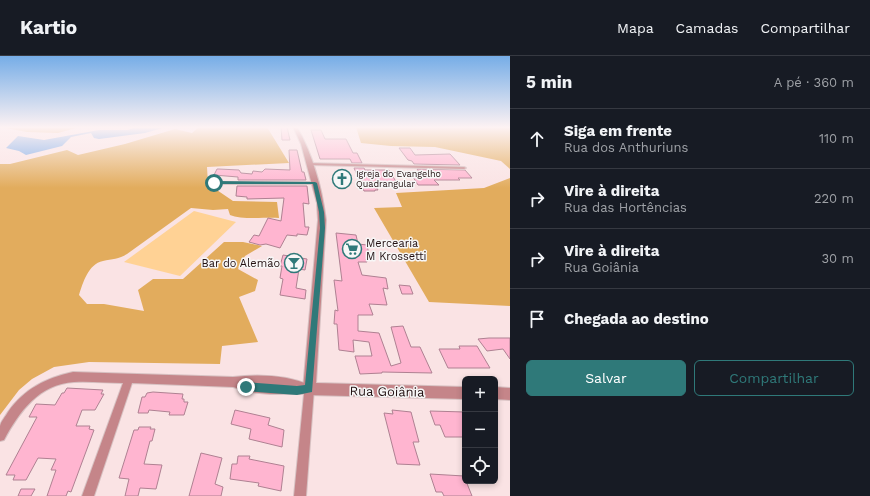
<!DOCTYPE html>
<html lang="pt">
<meta charset="utf-8">
<style>
:root{--surface:#171b24;--page:#242831;--text:#f1f3f6;--muted:#9ea1a6;--line:#363941;--accent:#2f7979}
body{margin:0;font-family:"Work Sans",sans-serif;background:var(--page);color:var(--text)}
.controls{position:absolute;right:12px;bottom:12px;display:grid;overflow:hidden;border-radius:6px;box-shadow:0 2px 6px #0003}
.controls button{width:36px;height:36px;display:grid;place-items:center;padding:0;border:0;border-bottom:1px solid var(--line);background:var(--surface);color:var(--text);font:20px sans-serif}
.stop{position:absolute;width:12px;height:12px;margin:-9px;border:3px solid #2f7979;border-radius:50%;background:#fff}
.stop.end{background:#2f7979;border-color:#fff;box-shadow:0 1px 4px #0008}
.list{margin:0;padding:0;list-style:none}
h2{display:flex;justify-content:space-between;align-items:center;height:52px;margin:0;padding:0 16px;font-size:17px}
h2 small{font-size:13px;font-weight:400;color:var(--muted)}
.list li{display:grid;grid-template-columns:26px 1fr auto;gap:12px;align-items:center;box-sizing:border-box;height:60px;padding:0 16px;border-top:1px solid var(--line)}
.list b{display:block;font-size:15px;white-space:nowrap}
.list p{margin:0;font-size:13px;white-space:nowrap;color:var(--muted)}
.list em{font-size:13px;font-style:normal;color:var(--muted)}
.actions{display:flex;gap:8px;padding:12px 16px}
.actions a{flex:1;padding:9px 0;border:1px solid var(--accent);border-radius:6px;text-align:center;font-size:14px;color:var(--accent)}
.actions .main{background:var(--accent);color:#fff}
.icon{flex:none;width:22px;height:22px;fill:none;stroke:currentColor;stroke-width:2;stroke-linecap:round;stroke-linejoin:round}
.map{position:relative;flex:none;width:510px;height:440px;overflow:hidden}
header{display:flex;align-items:center;gap:24px;box-sizing:border-box;height:56px;padding:0 20px;background:var(--surface);border-bottom:1px solid var(--line)}
header strong{font-size:19px}
nav{display:flex;gap:22px;margin-inline-start:auto;font-size:14px}
main{display:flex}
aside{flex:1;background:var(--surface)}
.map>svg:first-child{display:block}
.green{fill:#ffd295}
.forest{fill:#e2ac5d}
.water{fill:#6ca2e6}
.building{fill:#ffb5d0;stroke:#af8192}
.lines{fill:none;stroke-linecap:round;stroke-linejoin:round}
.minor-casing{stroke:#d7c1c2;stroke-width:2}
.tertiary-casing{stroke:#d7c1c2;stroke-width:2}
.minor{fill:#c58589;fill-rule:evenodd}
.tertiary{fill:#c58589;fill-rule:evenodd}
.route{fill:#2f7979}
.labels{text-anchor:middle;stroke-width:3;stroke-linejoin:round;paint-order:stroke}
.far-poi-label{font-size:9px;fill:#221011;stroke:#f7f7f7;text-anchor:start}
.poi-label{font-size:11px;fill:#221011;stroke:#f7f7f7;text-anchor:start}
.near-street-label{font-size:13px;fill:#221011;stroke:#f7f7f7}
</style>
<header>
<strong>Kartio</strong>
<nav><a>Mapa</a><a>Camadas</a><a>Compartilhar</a></nav>
</header>
<main>
<div class="map">
<svg width="510" height="440" viewBox="0 0 510 440">
<rect width="100%" height="100%" fill="#fae3e4"/>
<path class="green" d="M194,155l42,11 -56,54 -56,-14z"/>
<path class="forest" d="M0,71h80l-22,6 -31,-1z
M199,71h68l22,36 -82,4 1,17 25,17 44,1 2,16c-13,-1 -38,2 -49,-3l-2,-6 -15,1 -22,-2 -64,46c-8,5 -15,5 -24,7 -15,3 -20,22 -24,34l8,9h17l40,7 -6,-21 15,-11h30l41,-37h19l19,4 -17,10 -7,13 20,11 -3,11 -16,6 19,45 -36,4 -2,18 -131,-2 -35,5 -22,12 -13,11 -19,25v-251h10l57,-14 11,5 47,-11 50,-15 17,4z
M356,71h154v42l-9,-8 -66,-14 -44,-1 -30,-3z
M510,122v128l-81,-4 -55,-94 28,-1 -6,-14 88,-5z"/>
<path class="water" d="M136,71h30l-21,6 -46,6 -5,-1 -3,-5 -20,4 -9,9 -36,9 -7,-4 -13,-3 12,-12 26,4 55,-10h29z"/>
<path class="building" d="M281,71h6l3,13h-8z
M311,74h10l4,9h21l7,14h4l5,10h-10l-2,-4h-30z
M399,92h11l5,7 35,-1 10,11 -46,-1 -2,-3 -4,-1z
M289,94h8l5,22h2l2,8h-68v-3l-24,-2 3,-6h2l20,1 2,3 11,1 1,-3 9,1 3,-3 25,1z
M354,112h10l1,2h24l9,15h-23l3,5h-3v1h-11z
M417,113l48,1 7,8h-14l2,2h-26l5,5h-21l-5,-8h10z
M237,130h70l2,18 -6,-1 2,24h4l-2,8 -10,-1v2l-10,-1 -7,13 -14,-4 -6,1 -11,-3 5,-7 5,1 9,-18 13,3 3,-23 -37,1v-2l-11,-1z
M336,177l20,2 2,9 9,1 3,15 -4,-1 1,3h-9l4,13 24,3 2,11 -5,-1 4,17 -18,-1 4,11h-15v16l21,2 12,33 10,-3 -10,-36 12,-1 8,21h9l12,26 -50,-1v1l-22,1 -5,-18h17l-3,-14 -16,-2 1,12 -15,-2 -2,-26h-3l1,-14 3,1 -4,-31 8,1z
M283,199l24,4 -2,11 -6,-1 -3,19 10,2 -1,9 -25,-4 3,-16 -3,-1 2,-12h-2z
M399,229l11,1 3,8h-11z
M489,282h21v21l-7,-10 -16,2 -9,-12z
M459,290h18l13,22h-42l-9,-19h21z
M67,332l36,2 -2,4h3l-9,16h-13l-6,16h14l-1,3 5,1 -23,62 -3,-1 -2,5h-19l9,-26h-5l5,-11 -18,-1 -12,22h-13l2,-5h-9l31,-58h-8l7,-13 19,1 7,-12h2z
M153,336l30,2 -1,5h2v3h4l-4,13h-15l1,-3 -21,-2 -1,3h-10l4,-16h3l2,-4z
M235,354l35,8 -2,7 16,5 -2,17 -33,-8 2,-10 -20,-5z
M392,354l19,2 8,30h-6l7,23 -23,-1 -13,-51 9,1z
M430,355l35,1v25h-20l-5,-12h-5z
M139,371h12l-1,2h5l-3,12h-2l-6,23 18,1 -6,24 -16,-1 -2,8h-13l4,-17 -10,-1 15,-48h4z
M201,397l21,5 -7,26 8,3 -2,9h-32z
M238,400h12l-1,3 35,7 -3,25 -23,-5 1,-3 -29,-4 2,-15h5z
M430,418l34,2 8,20h-28l-2,-4h-6z
M21,433h14l-4,7h-13z"/>
<g class="lines">
<defs>
<path id="minor" d="M308,107l156,4 2,1 -2,1 -154,-4h-2z
M212,126h103l2,1 -2,1h-103z
M73,316l160,5c27,-3 54,-2 79,9l2,3 -8,107h-12l10,-102h-34l-20,-2 -17,-5 -101,-4 -38,113h-12l41,-113c-16,0 -33,-2 -49,-1 -35,2 -55,30 -70,58l-4,1c0,-4 0,-11 0,-15 1,-5 6,-10 8,-14 16,-23 38,-34 65,-40z"/>
<path id="tertiary" d="M293,71h4c16,28 25,62 29,93l-10,163 149,4v12l-156,-4 -4,-2 -2,-4 15,-169 -1,-17 -16,-59z
M495,331l15,1v12l-15,-1z"/>
</defs>
<use href="#minor" class="minor-casing"/>
<use href="#tertiary" class="tertiary-casing"/>
<use href="#minor" class="minor"/>
<use href="#tertiary" class="tertiary"/>
</g>
<linearGradient id="sky" x2="0" y2="1"><stop stop-color="#76ade7"/><stop offset="0.54" stop-color="#fdf2f3"/><stop offset="1" stop-color="#fdf2f3" stop-opacity="0"/></linearGradient>
<rect width="510" height="132" fill="url(#sky)"/>
<path class="route" d="M214,125l101,1 2,1 7,29 1,16 -13,164 -15,3 -51,-4 -3,-1 -2,-3 2,-3 3,-2 51,4 8,-1 15,-157 -1,-16 -6,-28h-100z"/>
<defs>
<symbol id="church-ring" viewBox="-11 -11 22 22"><circle r="9.5" fill="#f7f7f7" stroke="#2f7979" stroke-width="1.5"/><path d="M-1.2-6h2.4v3.5h3.3v2.4h-3.3V6h-2.4V-.1h-3.3v-2.4h3.3Z" fill="#2f7979"/></symbol>
<symbol id="supermarket-ring" viewBox="-11 -11 22 22"><circle r="9.5" fill="#f7f7f7" stroke="#2f7979" stroke-width="1.5"/><path d="M-6-5.5h2.5l.6 2H6L4.5 2H-2.5L-4.4-4H-6ZM-1.5 3.2a1.3 1.3 0 1 0 .1 0ZM3 3.2a1.3 1.3 0 1 0 .1 0Z" fill="#2f7979"/></symbol>
<symbol id="bar-ring" viewBox="-11 -11 22 22"><circle r="9.5" fill="#f7f7f7" stroke="#2f7979" stroke-width="1.5"/><path d="M-6-5H6L.8 .8V4.5H3.5V6h-7V4.5H-.8V.8Z" fill="#2f7979"/></symbol>
</defs>
<g fill-rule="evenodd">
<use href="#church-ring" x="331" y="112" width="22" height="22"/>
<use href="#supermarket-ring" x="341" y="182" width="22" height="22"/>
<use href="#bar-ring" x="283" y="196" width="22" height="22"/>
</g>
<g class="labels">
<g class="far-poi-label">
<text x="356" y="121">Igreja do Evangelho<tspan x="356" dy="10">Quadrangular</tspan></text>
</g>
<g class="poi-label">
<text x="366" y="191">Mercearia<tspan x="366" dy="13">M Krossetti</tspan></text>
<text x="280" y="211" text-anchor="end">Bar do Alemão</text>
</g>
<g class="near-street-label">
<text transform="translate(387 335) rotate(1)" y="5">Rua Goiânia</text>
</g>
</g>
</svg>
<div class="controls">
<button>+</button>
<button>−</button>
<button><svg class="icon" aria-label="locate" viewBox="0 0 24 24"><circle cx="12" cy="12" r="6"/><path d="M12 2v4M12 18v4M2 12h4M18 12h4"/></svg></button>
</div>
<div class="stop" style="left:214px;top:127px"></div>
<div class="stop end" style="left:246px;top:331px"></div>
</div>
<aside>
<h2>5 min<small>A pé · 360 m</small></h2>
<ul class="list">
<li><svg class="icon" aria-label="ahead" viewBox="0 0 24 24"><path d="M12 20V5M6 11l6-6 6 6"/></svg><div><b>Siga em frente</b><p>Rua dos Anthuriuns</p></div><em>110 m</em></li>
<li><svg class="icon" aria-label="right" viewBox="0 0 24 24"><path d="M7 20v-9h11M14 6l5 5-5 5"/></svg><div><b>Vire à direita</b><p>Rua das Hortências</p></div><em>220 m</em></li>
<li><svg class="icon" aria-label="right" viewBox="0 0 24 24"><path d="M7 20v-9h11M14 6l5 5-5 5"/></svg><div><b>Vire à direita</b><p>Rua Goiânia</p></div><em>30 m</em></li>
<li><svg class="icon" aria-label="arrive" viewBox="0 0 24 24"><path d="M6 21V4h12l-3 4 3 4H6"/></svg><div><b>Chegada ao destino</b></div></li>
</ul>
<div class="actions"><a class="main">Salvar</a><a>Compartilhar</a></div>
</aside>
</main>
